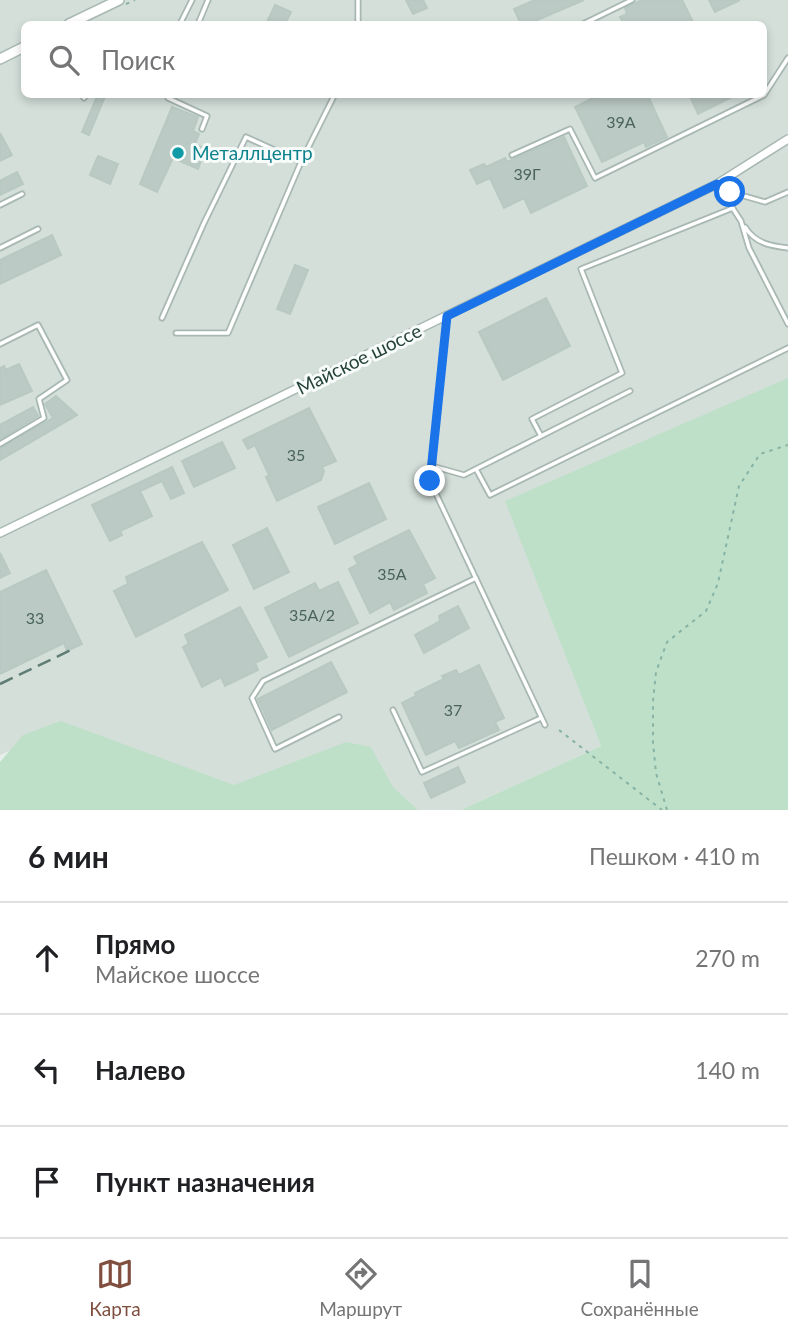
<!DOCTYPE html>
<html lang="ru">
<meta charset="utf-8">
<style>
:root{--surface:#fff;--page:#f6f6f6;--text:#202124;--muted:#757577;--line:#e0e0e0;--accent:#7f4e3f}
body{margin:0;font-family:Lato,sans-serif;background:var(--page);color:var(--text)}
.stop{position:absolute;width:21px;height:21px;margin:-16px;border:5px solid #1a73e8;border-radius:50%;background:#fff}
.stop.end{background:#1a73e8;border-color:#fff;box-shadow:0 2px 7px #0008}
.list{margin:0;padding:0;list-style:none}
h2{display:flex;justify-content:space-between;align-items:center;height:91px;margin:0;padding:0 28px;font-size:30px}
h2 small{font-size:23px;font-weight:400;color:var(--muted)}
.list li{display:grid;grid-template-columns:46px 1fr auto;gap:21px;align-items:center;box-sizing:border-box;height:112px;padding:0 28px;border-top:2px solid var(--line)}
.list b{display:block;font-size:26px;white-space:nowrap}
.list p{margin:0;font-size:23px;white-space:nowrap;color:var(--muted)}
.list em{font-size:23px;font-style:normal;color:var(--muted)}
.icon{flex:none;width:38px;height:38px;fill:none;stroke:currentColor;stroke-width:2;stroke-linecap:round;stroke-linejoin:round}
.map{position:relative;flex:none;width:788px;height:810px;overflow:hidden}
.search{position:absolute;background:var(--surface);box-shadow:0 4px 10px #0003;left:21px;right:21px;top:21px;height:77px;display:flex;align-items:center;gap:18px;box-sizing:border-box;padding:0 24px;border-radius:10px;color:var(--muted);font-size:26px}
.sheet{height:427px;background:var(--surface)}
nav{display:flex;justify-content:space-around;align-items:center;box-sizing:border-box;height:98px;border-top:2px solid var(--line);background:var(--surface);font-size:19px;color:var(--muted)}
nav a{display:grid;justify-items:center;gap:4px}
nav .on{color:var(--accent)}
.map>svg:first-child{display:block}
.built{fill:#d4dfda;fill-rule:evenodd}
.green{fill:#bfe0c8}
.building{fill:#bbcac4;stroke:#b8c9c2;stroke-width:2}
.lines{fill:none;stroke-linecap:round;stroke-linejoin:round}
.service-casing{stroke:#a8b8b2;stroke-width:7}
.minor-casing{stroke:#a8b8b2;stroke-width:10}
.tertiary-casing{stroke:#a8b8b2;stroke-width:12}
.path{stroke:#86b3a5;stroke-width:2;stroke-dasharray:3.5 5;stroke-linecap:butt}
.service{stroke:#fff;stroke-width:3.5}
.minor{stroke:#fff;stroke-width:7}
.tertiary{stroke:#fff;stroke-width:9}
.rail{stroke:#5f7d75;stroke-width:2.5;stroke-dasharray:14 7;stroke-linecap:butt}
.route{stroke:#1a73e8;stroke-width:9}
.culture-dot{fill:#0f9aa8;stroke:#f7fbf9;stroke-width:2.5}
.labels{text-anchor:middle;stroke-width:6;stroke-linejoin:round;paint-order:stroke}
.number-label{font-size:16px;fill:#4a645c}
.culture-label{font-size:19px;fill:#0d838f;stroke:#f7fbf9;text-anchor:start}
.street-label{font-size:19px;fill:#24423a;stroke:#f7fbf9}
</style>
<div class="map">
<svg width="788" height="810" viewBox="0 0 788 810">
<rect width="100%" height="100%" fill="#e6efeb"/>
<path class="built" d="M0,0h788v381l-282,120 95,245 -140,64h-145l-82,-25 -223,-35 -11,5zM24,24h740v70h-740z"/>
<path class="green" d="M788,378v432h-327l140,-64 -96,-245z
M61,721l173,64 112,-43 25,5 22,40 25,23h-418v-48l23,-27z"/>
<path class="building" d="M406,0h17l4,8 -14,6z
M535,0h49l-56,24h-7l-7,-15z
M642,0h40l12,24h-70l-4,-7 7,-3 -2,-6z
M709,0h31l-25,12z
M275,5l16,7 -6,12h-19z
M98,94h8l-17,41 -7,-3z
M601,94h46l20,43 -21,10 -2,-5 -42,20 -27,-55z
M689,94h49l-40,20z
M172,107l26,10 -5,14 6,3 -4,10 10,5 -7,20 -25,-11 -16,34 -17,-8z
M0,133l12,22 -12,6z
M564,137l23,49 -56,27 -7,-15 -20,10 -14,-30 -13,6 -7,-14 14,-6 2,3 19,-9 2,4z
M98,156l20,8 -8,20 -20,-9z
M17,172l6,12 -23,11v-14z
M52,235l9,20 -61,29v-24z
M295,265l13,5 -18,44 -13,-5z
M546,298l24,48 -67,34 -24,-48z
M19,364l13,27 -32,14v-37l4,-2 2,4z
M56,396l21,19 -77,45v-12l53,-30 -8,-14z
M33,407l5,9 -38,23v-14z
M309,408l27,53 -14,6 2,4 -3,9 -44,21 -11,-24 3,-2 -14,-30 -7,4 -5,-9z
M222,442l13,26 -41,19 -12,-26z
M172,467l12,26 -13,6 -9,-18 -22,10 12,25 -32,15 2,4 -12,6 -18,-36z
M369,483l17,36 -51,25 -17,-37z
M267,528l22,44 -35,17 -21,-44z
M409,530l26,48 -12,6 4,9 -33,17 -4,-8 -20,11 -21,-44 9,-5 -4,-7z
M202,542l26,48 -92,47 -22,-46 14,-7 -2,-7z
M0,553l10,20 -10,5z
M46,570l36,74 -15,7 -3,-8 -64,31v-82z
M338,582l20,41 -69,34 -24,-49 50,-25 4,8z
M458,606l11,22 -45,25 -9,-18 25,-14 -1,-5z
M240,607l27,50 -12,6 3,7 -33,16 -4,-9 -19,10 -19,-40 6,-3 -4,-9z
M331,662l16,30 -75,38 -14,-31z
M479,665l25,53 -9,4 4,8 -40,18 -4,-7 -29,14 -24,-52 14,-7 -1,-3 29,-14 -2,-3 14,-6 3,5z
M458,767l7,15 -34,16 -7,-15z"/>
<g class="lines">
<defs>
<path id="service" d="M358,0v24
M180,24l12,-24
M198,24l10,-24
M583,24l49,-24
M81,94l3,4
M170,94l-2,4 39,18 -5,13
M512,155l58,-26 25,49 169,-83 24,-37
M717,184l24,37
M719,185l11,7 35,10 23,-10
M0,205l22,-11
M741,221l8,27 39,76
M745,227c10,16 25,19 43,21
M0,248l38,-19
M447,316l-17,165 115,244
M162,318l42,-95 42,-86 55,25
M176,333h52l73,-171 34,-68
M0,344l38,-19 29,55 -28,19 5,19 -44,26
M541,436l-9,-17 90,-46 -41,-104 152,-61
M432,466l32,9 166,-84
M476,469l14,26 298,-147
M393,710l29,62 119,-54
M339,717l-64,32 -23,-51 11,-17 213,-103"/>
<path id="minor" d="M0,533l717,-349 71,-45"/>
<path id="tertiary" d="M69,24l50,-24
M0,59l24,-12"/>
</defs>
<use href="#service" class="service-casing"/>
<use href="#minor" class="minor-casing"/>
<use href="#tertiary" class="tertiary-casing"/>
<path class="path" d="M126,4l9,-4
M559,730l103,80
M667,810l-11,-37 -3,-30v-42l3,-29 11,-30 39,-31 12,-28 21,-97 21,-32 28,-9"/>
<use href="#service" class="service"/>
<use href="#minor" class="minor"/>
<use href="#tertiary" class="tertiary"/>
<path class="rail" d="M0,684l71,-34"/>
</g>
<g class="lines">
<path class="route" d="M430,481l17,-165 270,-132 13,8"/>
</g>
<circle class="culture-dot" cx="178" cy="153" r="7"/>
<g class="labels">
<g class="number-label">
<text x="621" y="128">39А</text>
<text x="527" y="180">39Г</text>
<text x="296" y="461">35</text>
<text x="392" y="580">35А</text>
<text x="312" y="621">35А/2</text>
<text x="35" y="624">33</text>
<text x="453" y="716">37</text>
</g>
<g class="culture-label">
<text x="192" y="160">Металлцентр</text>
</g>
<g class="street-label">
<text transform="translate(359 359) rotate(-26)" y="7">Майское шоссе</text>
</g>
</g>
</svg>
<div class="stop" style="left:730px;top:192px"></div>
<div class="stop end" style="left:430px;top:481px"></div>
<div class="search"><svg class="icon" aria-label="search" viewBox="0 0 24 24"><circle cx="10" cy="10" r="6"/><path d="M15 15l6 6"/></svg>Поиск</div>
</div>
<section class="sheet">
<h2>6 мин<small>Пешком · 410 m</small></h2>
<ul class="list">
<li><svg class="icon" aria-label="ahead" viewBox="0 0 24 24"><path d="M12 20V5M6 11l6-6 6 6"/></svg><div><b>Прямо</b><p>Майское шоссе</p></div><em>270 m</em></li>
<li><svg class="icon" aria-label="left" viewBox="0 0 24 24"><path d="M17 20v-9H6M10 6l-5 5 5 5"/></svg><div><b>Налево</b></div><em>140 m</em></li>
<li><svg class="icon" aria-label="arrive" viewBox="0 0 24 24"><path d="M6 21V4h12l-3 4 3 4H6"/></svg><div><b>Пункт назначения</b></div></li>
</ul>
</section>
<nav>
<a class="on"><svg class="icon" aria-label="map" viewBox="0 0 24 24"><path d="M3 6l6-2 6 2 6-2v14l-6 2-6-2-6 2zM9 4v14M15 6v14"/></svg>Карта</a>
<a><svg class="icon" aria-label="directions" viewBox="0 0 24 24"><path d="M12 3l9 9-9 9-9-9zM9 14v-3h6M13 9l2 2-2 2"/></svg>Маршрут</a>
<a><svg class="icon" aria-label="saved" viewBox="0 0 24 24"><path d="M7 4h10v16l-5-4-5 4z"/></svg>Сохранённые</a>
</nav>
